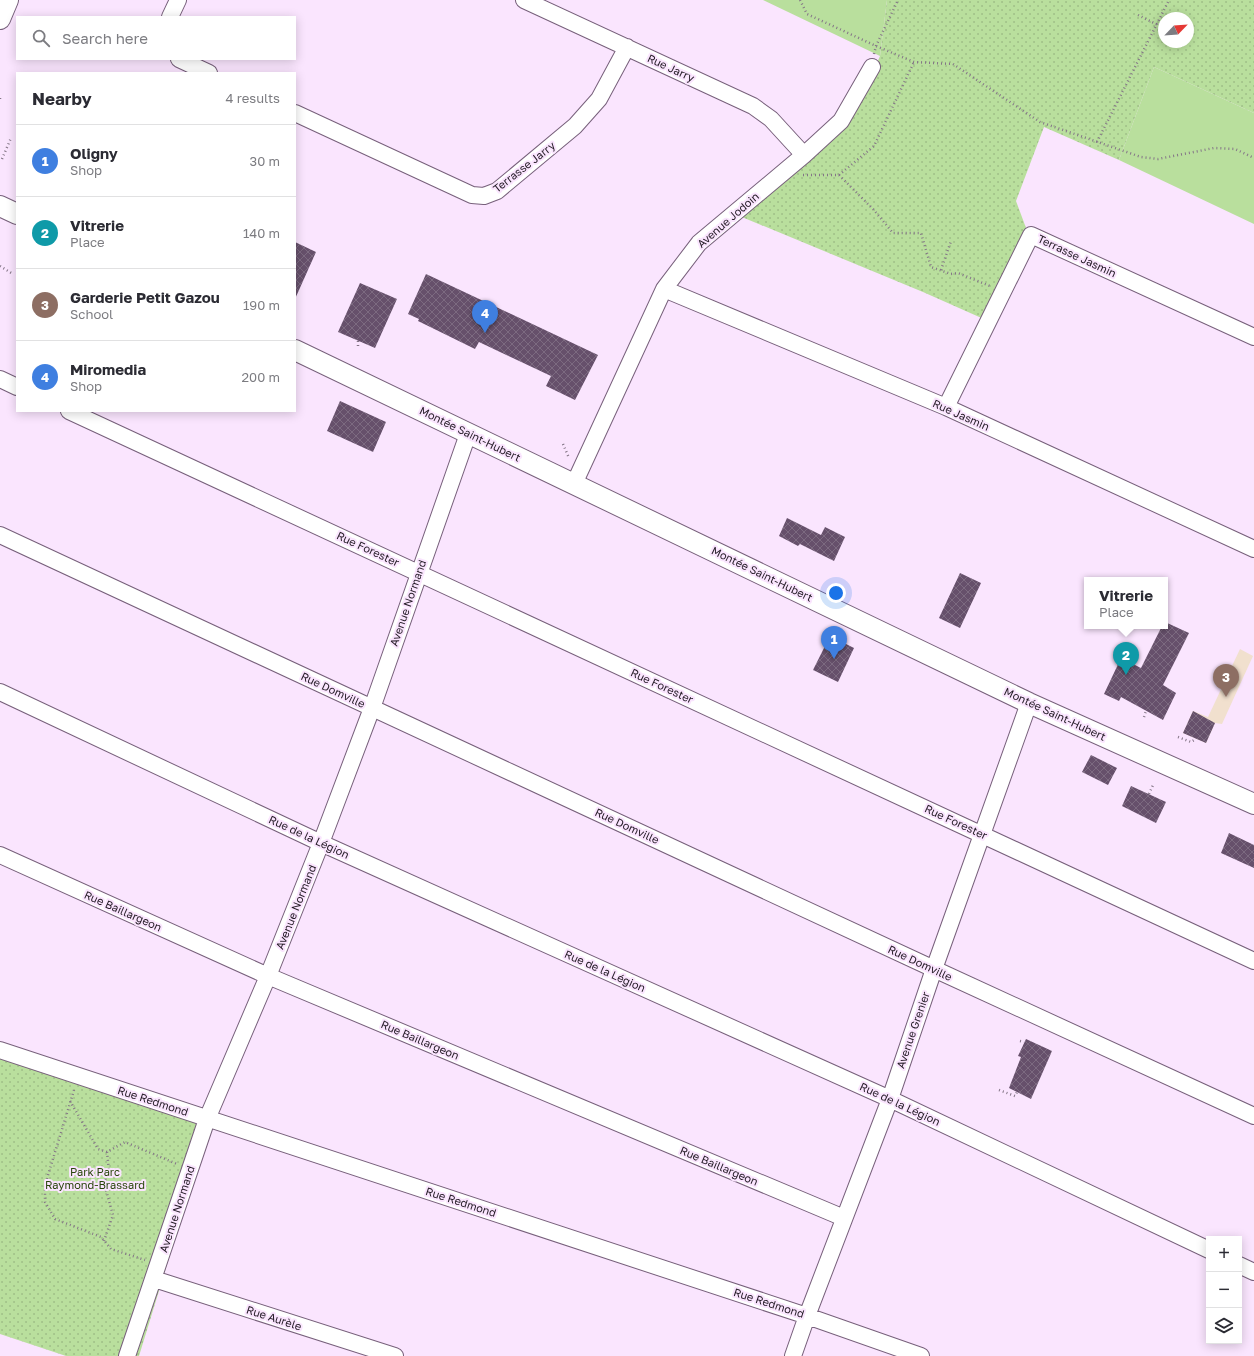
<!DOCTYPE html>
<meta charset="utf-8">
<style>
:root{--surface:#fff;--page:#f2f2f3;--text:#2b2b33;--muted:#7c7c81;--line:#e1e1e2;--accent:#d93025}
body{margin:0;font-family:"Golos Text",sans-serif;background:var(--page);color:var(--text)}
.controls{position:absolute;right:12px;bottom:12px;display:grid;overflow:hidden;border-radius:0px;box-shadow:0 2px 10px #0003}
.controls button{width:36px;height:36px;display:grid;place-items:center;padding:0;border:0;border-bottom:1px solid var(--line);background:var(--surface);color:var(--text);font:20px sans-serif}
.compass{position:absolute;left:1158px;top:12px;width:36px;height:36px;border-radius:50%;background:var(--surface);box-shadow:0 2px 10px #0003;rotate:65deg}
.you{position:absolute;left:836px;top:593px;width:14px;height:14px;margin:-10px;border:3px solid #fff;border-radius:50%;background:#1a73e8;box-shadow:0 0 0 6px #1a73e833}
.badge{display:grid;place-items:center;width:26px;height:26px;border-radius:50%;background:var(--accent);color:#fff;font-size:13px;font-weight:700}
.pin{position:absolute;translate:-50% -33px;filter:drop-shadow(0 1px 2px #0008)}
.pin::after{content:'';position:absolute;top:21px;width:14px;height:12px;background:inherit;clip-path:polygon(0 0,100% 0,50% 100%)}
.popup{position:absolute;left:1084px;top:577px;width:84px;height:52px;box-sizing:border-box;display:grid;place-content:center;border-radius:0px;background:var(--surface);filter:drop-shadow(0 1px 3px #0005);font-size:13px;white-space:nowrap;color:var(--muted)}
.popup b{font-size:15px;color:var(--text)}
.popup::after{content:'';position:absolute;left:50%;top:100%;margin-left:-8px;border:8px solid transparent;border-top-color:var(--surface)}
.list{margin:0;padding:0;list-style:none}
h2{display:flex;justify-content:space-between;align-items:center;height:52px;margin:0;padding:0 16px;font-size:17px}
h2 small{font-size:13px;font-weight:400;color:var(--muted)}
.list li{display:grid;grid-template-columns:26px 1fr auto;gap:12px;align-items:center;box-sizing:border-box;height:72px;padding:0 16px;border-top:1px solid var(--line)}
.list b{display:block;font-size:15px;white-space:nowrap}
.list p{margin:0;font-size:13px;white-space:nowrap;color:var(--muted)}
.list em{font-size:13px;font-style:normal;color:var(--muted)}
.icon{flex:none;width:22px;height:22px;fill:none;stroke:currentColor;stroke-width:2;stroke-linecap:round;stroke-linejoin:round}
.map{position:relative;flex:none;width:1254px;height:1356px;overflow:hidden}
.search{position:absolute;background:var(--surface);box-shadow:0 2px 10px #0003;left:16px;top:16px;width:280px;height:44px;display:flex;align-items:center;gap:10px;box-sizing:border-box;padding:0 14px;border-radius:0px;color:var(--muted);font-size:15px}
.panel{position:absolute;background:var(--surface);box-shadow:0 2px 10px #0003;left:16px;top:72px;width:280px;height:340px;border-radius:0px}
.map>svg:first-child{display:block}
.education{fill:#f1e0ce}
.green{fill:#b9df9d}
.park{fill:url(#park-dots);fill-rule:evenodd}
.building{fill:url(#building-cross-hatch)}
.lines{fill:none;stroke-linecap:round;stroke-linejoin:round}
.minor-casing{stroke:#77607b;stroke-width:18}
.tertiary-casing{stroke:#77607b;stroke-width:22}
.path{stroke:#847687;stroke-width:2.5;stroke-dasharray:1 3;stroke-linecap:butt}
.minor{stroke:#fff;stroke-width:16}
.tertiary{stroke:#fff;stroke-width:20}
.labels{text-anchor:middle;stroke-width:4;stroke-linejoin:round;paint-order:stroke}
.street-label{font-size:11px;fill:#231a25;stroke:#fae5fe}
.park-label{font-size:11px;fill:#29460b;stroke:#fae5fe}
</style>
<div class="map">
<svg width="1254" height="1356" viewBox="0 0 1254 1356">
<defs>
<pattern id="park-dots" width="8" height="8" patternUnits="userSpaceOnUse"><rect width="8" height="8" fill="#b9df9d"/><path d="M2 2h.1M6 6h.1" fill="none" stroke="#9fbf87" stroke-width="1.8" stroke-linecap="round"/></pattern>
<pattern id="building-cross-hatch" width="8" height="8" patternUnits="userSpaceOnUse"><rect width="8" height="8" fill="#66506b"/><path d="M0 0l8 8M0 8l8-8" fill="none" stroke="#7c6a80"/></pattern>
</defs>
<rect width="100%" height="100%" fill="#fae5fe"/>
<path class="education" d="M1240,649l13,7 -31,68 -7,-1 -9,20 -23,-10 10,-22 15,6z"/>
<path class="green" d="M763,0h124l-7,56z
M1154,67l100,46v111l-135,-64z"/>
<path class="park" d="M887,0h367v113l-100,-46 -35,93 -75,-33 -28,74 13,35 -43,84 -63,-28 -186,-77 127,-122 16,-37zM1164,18h24v24h-24z
M0,1046l212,72 -73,238h-73l-66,-22z"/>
<path class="building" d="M295,242l21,10 -21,47z
M426,274l172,81 -23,45 -29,-14 5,-10 -72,-34 -4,7 -57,-28 1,-2 -11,-5z
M360,283l37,16 -22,49 -37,-16z
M340,401l46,21 -13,30 -46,-21z
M787,518l34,17 4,-8 20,10 -11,24 -34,-17 -2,2 -19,-10z
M960,573l21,10 -21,45 -21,-10z
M1165,622l24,11 -26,52 13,8 -13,27 -42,-23 -2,4 -15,-7 17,-36 20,10 21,-42h3z
M830,636l24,12 -16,34 -25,-12z
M1193,711l22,12 -9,20 -23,-10z
M1091,755l26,13 -9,17 -26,-13z
M1131,786l35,16 -10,21 -34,-17z
M1229,833l25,12v23l-33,-15z
M1026,1039l26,12 -21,48 -22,-11 12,-31 -3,-1z"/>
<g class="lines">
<defs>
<path id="minor" d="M524,0l229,106 18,13 33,36
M170,17l8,-17
M179,59l30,14
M295,113l177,82 12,1 13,-5 78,-65 24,-27 28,-52
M664,289l282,118 308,142
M0,379l17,8
M946,407l85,-172 223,102
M69,411l1185,550
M574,484l90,-195 35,-46 105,-88 37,-34 31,-54
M0,535l934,434 320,147
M0,692l321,151 569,256 319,151
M0,855l268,121 576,242
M0,1050l807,266 114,40
M1239,1265l15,7
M154,1279l241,77
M127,1356l80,-237 61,-143 53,-133 51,-135 96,-274
M793,1356l14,-40 83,-217 44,-130 95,-266"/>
<path id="tertiary" d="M0,19l8,-19
M0,206l17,8
M295,350l734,353 225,101"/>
</defs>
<use href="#minor" class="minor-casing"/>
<use href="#tertiary" class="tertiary-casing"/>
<path class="path" d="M800,0l7,14 69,32 38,16 39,2 87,58 101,35 17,2 56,-11 21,1 19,9
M1138,15l26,13
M1188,40l1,1
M874,54l2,-8 22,-46
M0,98v1
M1097,142l72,-142
M2,159l9,-21
M803,175h36l35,-29 40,-84
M839,175l34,34 20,24h28l10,34 20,7 7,-1 32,13
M0,266l13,8
M941,270l10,-29
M358,346v-5
M563,444l6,14
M1144,717l2,-6
M1178,737l13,5 5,-3
M1149,794l4,-9
M1020,1041l4,1
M74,1090l-29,95v17l10,17 46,18 10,12 34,11
M999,1090l16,6 2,-4
M70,1101l28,48 9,3 18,-10 52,22
M104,1241l9,-26 -9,-32 5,-12 -2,-19"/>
<use href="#minor" class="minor"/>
<use href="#tertiary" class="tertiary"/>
</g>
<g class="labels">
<g class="street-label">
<text transform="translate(671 68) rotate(25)" y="4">Rue Jarry</text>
<text transform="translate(524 167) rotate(-38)" y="4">Terrasse Jarry</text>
<text transform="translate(728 220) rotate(-41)" y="4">Avenue Jodoin</text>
<text transform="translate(1077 256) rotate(25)" y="4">Terrasse Jasmin</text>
<text transform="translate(961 415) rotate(24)" y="4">Rue Jasmin</text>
<text transform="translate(470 434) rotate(26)" y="4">Montée Saint-Hubert</text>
<text transform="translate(368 549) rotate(25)" y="4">Rue Forester</text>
<text transform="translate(762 574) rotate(26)" y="4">Montée Saint-Hubert</text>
<text transform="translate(408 603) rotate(-71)" y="4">Avenue Normand</text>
<text transform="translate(662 686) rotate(25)" y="4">Rue Forester</text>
<text transform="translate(333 690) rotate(25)" y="4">Rue Domville</text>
<text transform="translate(1055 714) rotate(25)" y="4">Montée Saint-Hubert</text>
<text transform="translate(956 822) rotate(25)" y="4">Rue Forester</text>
<text transform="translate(627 826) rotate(25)" y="4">Rue Domville</text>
<text transform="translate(309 837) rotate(25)" y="4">Rue de la Légion</text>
<text transform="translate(296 907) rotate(-68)" y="4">Avenue Normand</text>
<text transform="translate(123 911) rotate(24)" y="4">Rue Baillargeon</text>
<text transform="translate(920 963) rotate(25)" y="4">Rue Domville</text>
<text transform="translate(605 971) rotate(24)" y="4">Rue de la Légion</text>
<text transform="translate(913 1030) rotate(-71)" y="4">Avenue Grenier</text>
<text transform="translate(420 1040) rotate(23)" y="4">Rue Baillargeon</text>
<text transform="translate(153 1101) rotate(18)" y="4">Rue Redmond</text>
<text transform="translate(900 1104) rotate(25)" y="4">Rue de la Légion</text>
<text transform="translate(719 1166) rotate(23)" y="4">Rue Baillargeon</text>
<text transform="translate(461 1202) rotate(18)" y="4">Rue Redmond</text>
<text transform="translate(177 1209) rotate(-72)" y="4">Avenue Normand</text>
<text transform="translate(769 1303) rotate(18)" y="4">Rue Redmond</text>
<text transform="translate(274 1318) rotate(18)" y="4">Rue Aurèle</text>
</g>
<g class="park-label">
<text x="95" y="1176">Park Parc<tspan x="95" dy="13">Raymond-Brassard</tspan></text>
</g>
</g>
</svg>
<div class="controls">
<button>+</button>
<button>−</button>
<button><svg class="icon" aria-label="layers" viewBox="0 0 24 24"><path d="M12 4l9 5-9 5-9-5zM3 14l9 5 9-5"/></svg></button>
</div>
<svg class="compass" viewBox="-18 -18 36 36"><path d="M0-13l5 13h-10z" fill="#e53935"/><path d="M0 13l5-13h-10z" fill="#7c7c81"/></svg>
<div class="you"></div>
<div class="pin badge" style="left:834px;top:659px;background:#3f7fe0">1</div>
<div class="pin badge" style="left:1126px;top:675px;background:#0f9aa8">2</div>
<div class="popup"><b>Vitrerie</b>Place</div>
<div class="pin badge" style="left:1226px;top:697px;background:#8d6e63">3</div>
<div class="pin badge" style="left:485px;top:333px;background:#3f7fe0">4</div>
<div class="search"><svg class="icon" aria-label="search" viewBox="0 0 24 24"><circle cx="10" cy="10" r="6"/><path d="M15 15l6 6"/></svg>Search here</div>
<section class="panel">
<h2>Nearby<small>4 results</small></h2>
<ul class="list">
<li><span class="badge" style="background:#3f7fe0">1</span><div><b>Oligny</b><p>Shop</p></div><em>30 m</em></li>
<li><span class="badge" style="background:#0f9aa8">2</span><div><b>Vitrerie</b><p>Place</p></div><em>140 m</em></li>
<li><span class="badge" style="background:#8d6e63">3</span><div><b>Garderie Petit Gazou</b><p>School</p></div><em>190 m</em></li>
<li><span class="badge" style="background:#3f7fe0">4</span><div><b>Miromedia</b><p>Shop</p></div><em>200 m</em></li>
</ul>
</section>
</div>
